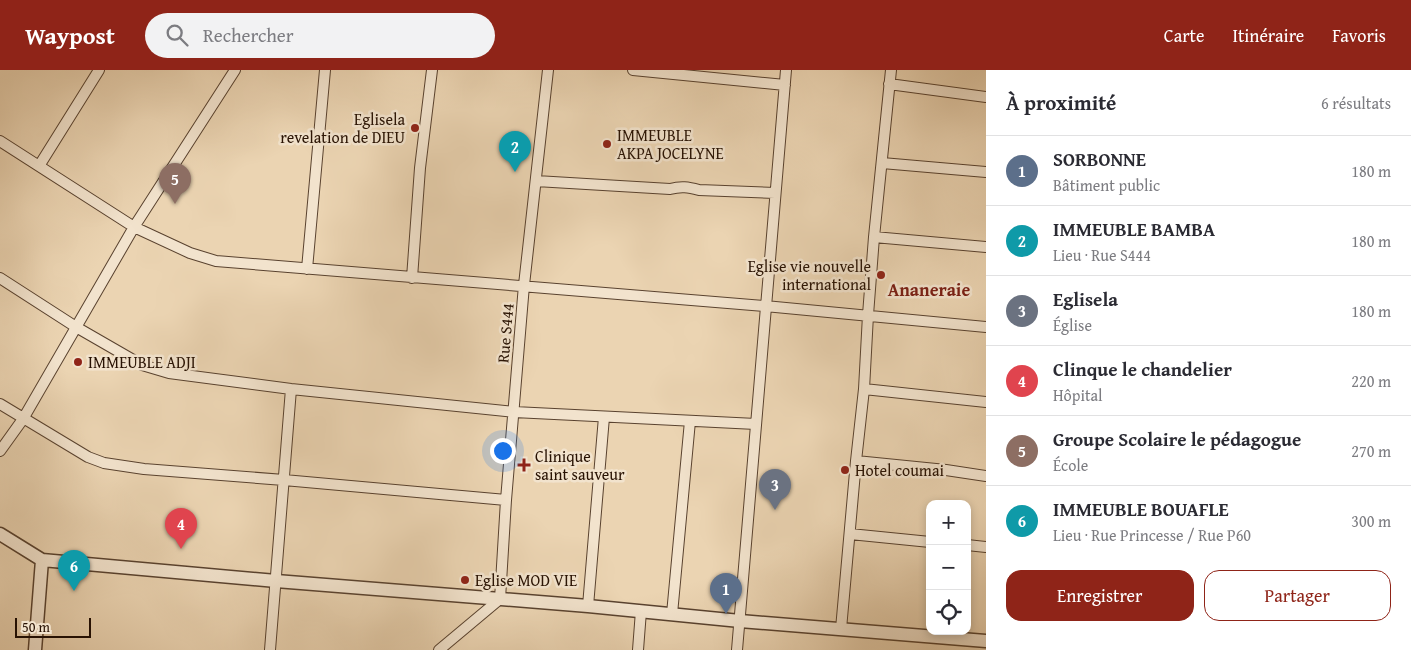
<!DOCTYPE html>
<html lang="fr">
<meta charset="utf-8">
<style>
:root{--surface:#fff;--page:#f2f2f3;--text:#2b2b33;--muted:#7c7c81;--line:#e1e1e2;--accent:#8f2418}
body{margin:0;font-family:"Gentium Book Plus",serif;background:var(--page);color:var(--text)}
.controls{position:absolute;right:15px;bottom:15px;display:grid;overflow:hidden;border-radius:10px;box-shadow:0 2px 8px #0003}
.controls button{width:45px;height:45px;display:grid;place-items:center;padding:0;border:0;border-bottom:1px solid var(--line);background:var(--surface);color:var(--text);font:25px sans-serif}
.scale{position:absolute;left:15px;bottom:12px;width:76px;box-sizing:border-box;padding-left:5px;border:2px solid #281203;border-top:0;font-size:14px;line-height:18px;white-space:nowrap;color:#281203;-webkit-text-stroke:4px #f2e3cd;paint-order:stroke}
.you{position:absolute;left:502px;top:380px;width:18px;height:18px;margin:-12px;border:4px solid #fff;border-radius:50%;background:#1a73e8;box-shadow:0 0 0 8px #1a73e833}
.badge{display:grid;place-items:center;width:32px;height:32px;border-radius:50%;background:var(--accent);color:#fff;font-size:16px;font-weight:700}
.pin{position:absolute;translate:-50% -41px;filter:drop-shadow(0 1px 2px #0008)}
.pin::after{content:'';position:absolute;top:26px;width:18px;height:15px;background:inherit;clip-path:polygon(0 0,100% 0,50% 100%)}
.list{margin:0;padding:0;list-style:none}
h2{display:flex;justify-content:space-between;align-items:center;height:65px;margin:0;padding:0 20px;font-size:21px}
h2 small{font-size:16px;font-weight:400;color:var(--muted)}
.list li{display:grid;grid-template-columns:32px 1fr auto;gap:15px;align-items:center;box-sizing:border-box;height:70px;padding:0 20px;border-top:1px solid var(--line)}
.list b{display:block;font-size:19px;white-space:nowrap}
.list p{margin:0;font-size:16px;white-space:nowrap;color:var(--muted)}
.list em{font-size:16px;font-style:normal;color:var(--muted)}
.actions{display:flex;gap:10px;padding:15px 20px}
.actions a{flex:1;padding:11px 0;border:1px solid var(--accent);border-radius:15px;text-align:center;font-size:18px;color:var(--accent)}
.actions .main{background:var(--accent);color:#fff}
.icon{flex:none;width:28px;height:28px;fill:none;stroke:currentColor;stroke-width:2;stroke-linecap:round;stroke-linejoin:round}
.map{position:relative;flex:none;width:986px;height:580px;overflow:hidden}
header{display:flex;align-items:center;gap:30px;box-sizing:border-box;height:70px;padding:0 25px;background:var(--accent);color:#fff}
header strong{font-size:24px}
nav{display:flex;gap:28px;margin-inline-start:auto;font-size:18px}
.search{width:350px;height:45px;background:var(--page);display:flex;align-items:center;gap:12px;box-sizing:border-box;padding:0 18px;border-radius:28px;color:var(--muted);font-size:19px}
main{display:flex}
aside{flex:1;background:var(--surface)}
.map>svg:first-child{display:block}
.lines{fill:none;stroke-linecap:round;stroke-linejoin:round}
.minor-casing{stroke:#59422f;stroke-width:12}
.tertiary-casing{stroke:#59422f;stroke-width:15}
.minor{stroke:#f2e3cd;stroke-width:10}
.tertiary{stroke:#f2e3cd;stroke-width:12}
.poi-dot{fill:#8f2418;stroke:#f2e3cd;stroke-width:2}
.labels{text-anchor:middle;stroke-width:5;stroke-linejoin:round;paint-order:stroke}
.poi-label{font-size:16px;fill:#281203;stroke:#f2e3cd;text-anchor:start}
.street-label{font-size:16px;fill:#281203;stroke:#f2e3cd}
.neighbourhood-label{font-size:18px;font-weight:bold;fill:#7a1f14;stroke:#f2e3cd}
</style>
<header>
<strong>Waypost</strong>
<div class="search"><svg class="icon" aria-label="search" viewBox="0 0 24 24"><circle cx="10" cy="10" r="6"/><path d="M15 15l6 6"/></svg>Rechercher</div>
<nav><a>Carte</a><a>Itinéraire</a><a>Favoris</a></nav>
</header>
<main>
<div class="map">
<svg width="986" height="580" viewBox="0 0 986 580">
<rect width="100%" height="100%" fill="#ebd4b2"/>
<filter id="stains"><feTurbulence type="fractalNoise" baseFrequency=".004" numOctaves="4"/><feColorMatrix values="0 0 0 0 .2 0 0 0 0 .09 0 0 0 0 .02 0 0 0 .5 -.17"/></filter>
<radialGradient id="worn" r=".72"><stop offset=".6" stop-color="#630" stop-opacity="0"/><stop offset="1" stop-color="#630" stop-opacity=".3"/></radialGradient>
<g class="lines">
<defs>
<path id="minor" d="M633,0l152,15
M889,14l97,13
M0,71l134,86 56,26 26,8 549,45 221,21
M882,93l104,9
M39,96l60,-96
M536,111l134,8c11,-3 18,-2 29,1l76,3
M874,167l112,10
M307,199l18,-199
M0,208l76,49 66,38 27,8 122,16 223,23 242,12
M412,208l8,-110 12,-98
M864,319l122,13
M0,334l88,53 16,6 40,6 140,11 222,20
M0,381l23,-32 111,-192 101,-157
M856,391l90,9 40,6
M850,464l80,8
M967,475l19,2
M588,536l16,-189
M672,544l18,-193
M841,559l15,-168 8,-72 4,-74 6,-78 17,-167
M270,580l21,-261
M439,580l61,-51 6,-99 18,-215 24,-215
M638,580l3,-39
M737,580l49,-580"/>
<path id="tertiary" d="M0,464l42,26 234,21 312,25 152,15 246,20
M35,580l7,-90"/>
</defs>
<use href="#minor" class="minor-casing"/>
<use href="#tertiary" class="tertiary-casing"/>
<use href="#minor" class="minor"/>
<use href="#tertiary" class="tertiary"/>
</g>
<g class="poi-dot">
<circle cx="415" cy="58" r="5"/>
<circle cx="607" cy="74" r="5"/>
<circle cx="881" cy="205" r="5"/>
<circle cx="78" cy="292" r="5"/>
<path d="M521.5 387.5h5v5h5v5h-5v5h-5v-5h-5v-5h5z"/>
<circle cx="845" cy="400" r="5"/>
<circle cx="465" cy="510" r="5"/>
</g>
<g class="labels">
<g class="poi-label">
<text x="405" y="55" text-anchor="end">Eglisela<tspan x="405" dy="18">revelation de DIEU</tspan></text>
<text x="617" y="71">IMMEUBLE<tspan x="617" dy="18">AKPA JOCELYNE</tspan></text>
<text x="871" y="202" text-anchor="end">Eglise vie nouvelle<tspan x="871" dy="18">international</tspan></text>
<text x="88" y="298">IMMEUBLE ADJI</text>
<text x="535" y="392">Clinique<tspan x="535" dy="18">saint sauveur</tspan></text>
<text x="855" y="406">Hotel coumai</text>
<text x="475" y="516">Eglise MOD VIE</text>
</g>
<g class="street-label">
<text transform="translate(505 263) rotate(-85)" y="6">Rue S444</text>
</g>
<g class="neighbourhood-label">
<text x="929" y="226">Ananeraie</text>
</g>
</g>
<rect width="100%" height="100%" filter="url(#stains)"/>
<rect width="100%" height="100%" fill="url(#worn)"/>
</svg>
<div class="controls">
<button>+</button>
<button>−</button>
<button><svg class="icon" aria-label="locate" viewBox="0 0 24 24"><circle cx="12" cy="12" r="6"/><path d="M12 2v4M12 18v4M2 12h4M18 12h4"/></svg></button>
</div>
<div class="scale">50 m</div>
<div class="you"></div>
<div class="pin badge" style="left:726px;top:544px;background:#5c6f8a">1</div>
<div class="pin badge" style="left:515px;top:102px;background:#0f9aa8">2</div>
<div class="pin badge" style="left:775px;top:440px;background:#6b7280">3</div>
<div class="pin badge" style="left:181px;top:479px;background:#e0444e">4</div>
<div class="pin badge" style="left:175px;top:134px;background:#8d6e63">5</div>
<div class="pin badge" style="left:74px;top:521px;background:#0f9aa8">6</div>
</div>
<aside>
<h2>À proximité<small>6 résultats</small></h2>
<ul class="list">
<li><span class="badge" style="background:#5c6f8a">1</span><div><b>SORBONNE</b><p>Bâtiment public</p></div><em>180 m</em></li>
<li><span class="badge" style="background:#0f9aa8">2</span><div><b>IMMEUBLE BAMBA</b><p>Lieu · Rue S444</p></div><em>180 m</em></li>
<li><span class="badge" style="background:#6b7280">3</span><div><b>Eglisela</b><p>Église</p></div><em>180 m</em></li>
<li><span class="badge" style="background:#e0444e">4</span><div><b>Clinque le chandelier</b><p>Hôpital</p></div><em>220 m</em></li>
<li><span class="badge" style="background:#8d6e63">5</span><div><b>Groupe Scolaire le pédagogue</b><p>École</p></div><em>270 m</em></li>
<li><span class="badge" style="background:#0f9aa8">6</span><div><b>IMMEUBLE BOUAFLE</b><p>Lieu · Rue Princesse / Rue P60</p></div><em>300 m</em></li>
</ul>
<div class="actions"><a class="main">Enregistrer</a><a>Partager</a></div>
</aside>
</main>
